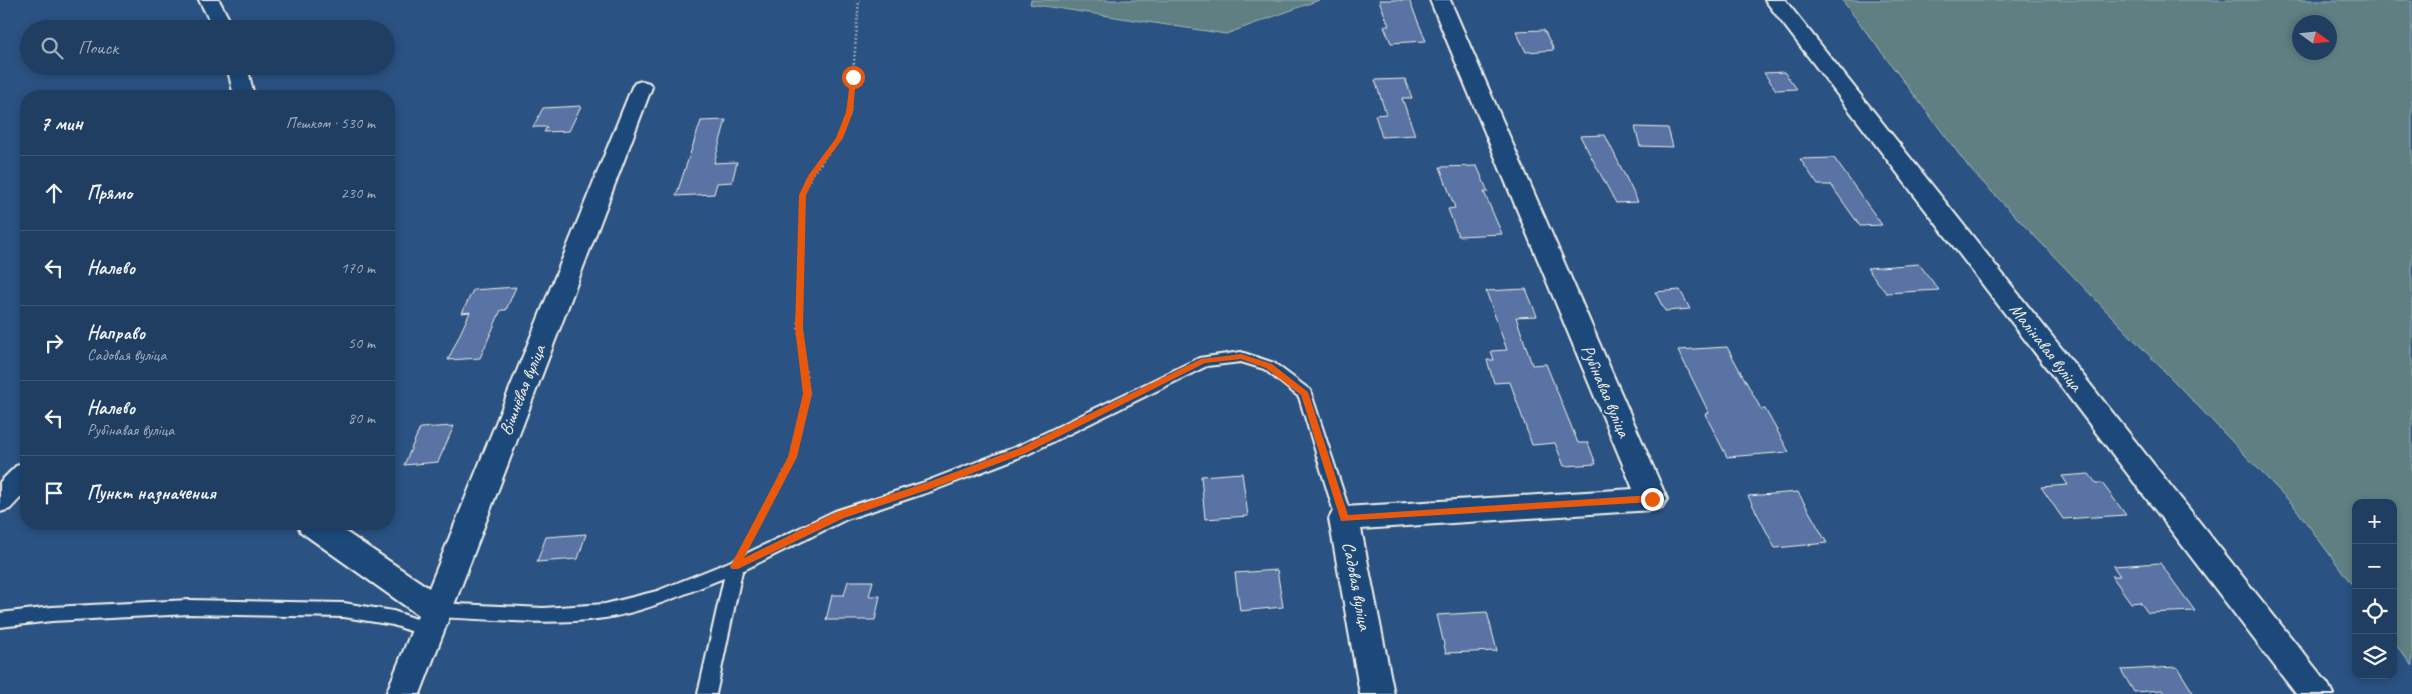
<!DOCTYPE html>
<html lang="ru">
<meta charset="utf-8">
<style>
:root{--surface:#203e62;--page:#2d496b;--text:#f1f3f6;--muted:#a2aebe;--line:#3d5777}
body{margin:0;font-family:Caveat,sans-serif;background:var(--page);color:var(--text)}
.controls{position:absolute;right:15px;bottom:15px;display:grid;overflow:hidden;border-radius:10px;box-shadow:0 2px 8px #0003}
.controls button{width:45px;height:45px;display:grid;place-items:center;padding:0;border:0;border-bottom:1px solid var(--line);background:var(--surface);color:var(--text);font:25px sans-serif}
.compass{position:absolute;left:2292px;top:15px;width:45px;height:45px;border-radius:50%;background:var(--surface);box-shadow:0 2px 8px #0003;rotate:105deg}
.stop{position:absolute;width:15px;height:15px;margin:-11px;border:4px solid #ea580c;border-radius:50%;background:#fff}
.stop.end{background:#ea580c;border-color:#fff;box-shadow:0 1px 5px #0008}
.list{margin:0;padding:0;list-style:none}
h2{display:flex;justify-content:space-between;align-items:center;height:65px;margin:0;padding:0 20px;font-size:21px}
h2 small{font-size:16px;font-weight:400;color:var(--muted)}
.list li{display:grid;grid-template-columns:32px 1fr auto;gap:15px;align-items:center;box-sizing:border-box;height:75px;padding:0 20px;border-top:1px solid var(--line)}
.list b{display:block;font-size:19px;white-space:nowrap}
.list p{margin:0;font-size:16px;white-space:nowrap;color:var(--muted)}
.list em{font-size:16px;font-style:normal;color:var(--muted)}
.icon{flex:none;width:28px;height:28px;fill:none;stroke:currentColor;stroke-width:2;stroke-linecap:round;stroke-linejoin:round}
.map{position:relative;flex:none;width:2412px;height:694px;overflow:hidden}
.search{position:absolute;background:var(--surface);box-shadow:0 2px 8px #0003;left:20px;top:20px;width:375px;height:55px;display:flex;align-items:center;gap:12px;box-sizing:border-box;padding:0 18px;border-radius:28px;color:var(--muted);font-size:19px}
.panel{position:absolute;background:var(--surface);box-shadow:0 2px 8px #0003;left:20px;top:90px;width:375px;height:440px;border-radius:20px}
.map>svg:first-child{display:block}
.green{fill:#5e7f83;stroke:#a9b8b6;fill-rule:evenodd}
.building{fill:#5873a4;stroke:#f4f1e8}
.lines{fill:none;stroke-linecap:round;stroke-linejoin:round}
.lane-casing{stroke:#f4f1e8;stroke-width:4}
.street-casing{stroke:#f4f1e8;stroke-width:4}
.path-far1{stroke:#f4f1e8;stroke-width:2.5;stroke-dasharray:1 3;stroke-linecap:butt}
.path{stroke:#f4f1e8;stroke-width:4;stroke-dasharray:1 4.5;stroke-linecap:butt}
.lane{fill:#1f4a7a;fill-rule:evenodd}
.street{fill:#1f4a7a;fill-rule:evenodd}
.route{fill:#ea580c}
.labels{text-anchor:middle;stroke-width:4.5;stroke-linejoin:round;paint-order:stroke}
.street-label{font-size:18px;fill:#f4f1e8;stroke:#1f4a7a}
</style>
<div class="map">
<svg width="2412" height="694" viewBox="0 0 2412 694">
<rect width="100%" height="100%" fill="#2a5282"/>
<filter id="ink" filterUnits="userSpaceOnUse"><feTurbulence type="fractalNoise" baseFrequency=".02" numOctaves="2"/><feDisplacementMap in="SourceGraphic" scale="10" xChannelSelector="R" yChannelSelector="G"/><feConvolveMatrix kernelMatrix="1 2 1 2 8 2 1 2 1" color-interpolation-filters="sRGB"/></filter>
<g filter="url(#ink)">
<path class="green" d="M1031,0h288l-93,34 -196,-30z
M1842,0h570v666l-19,-25v-138h-37v87l-62,-84 -323,-336zM2300,22h30v30h-30z"/>
<path class="building" d="M1379,0h30l17,41 -35,2 -7,-17h5z
M1544,30l10,20 -28,2 -10,-21z
M1784,72l13,17 -21,1 -12,-17z
M1405,79l7,19h-10l13,37 -33,2 -7,-22 11,-1 -11,-34z
M581,106l-12,25 -25,1 3,-5h-14l10,-19z
M726,120l-12,43 23,-1 -5,20 -15,1 -3,11 -38,2 25,-75z
M1635,127l33,1 5,19 -33,-1z
M1605,135l33,67 -22,1 -36,-67z
M1834,158l48,67 -22,1 -29,-41h-13l-18,-26z
M1477,166l11,26h-4l18,42 -44,2 -10,-27 7,-1 -15,-41z
M1919,264l20,26 -53,3 -19,-25z
M516,287l-10,23h-5l-21,48 -32,2 22,-48 -8,1 11,-23z
M1526,289l11,27 -21,1 16,48 14,-1 32,79h10l8,21 -32,2 -9,-23 -23,2 -22,-63 -16,1 -7,-23h7l-3,-9 16,-1 -21,-59z
M1680,290l10,19 -25,2 -10,-19z
M1727,347l34,62h4l24,43 -62,5 -22,-43 4,-1 -31,-63z
M454,426l-16,36 -34,3 16,-37z
M1242,473l6,43 -43,3 -4,-43z
M2089,474l7,9h6l24,32 -63,4 -22,-32 27,-2 -6,-9z
M1798,492l29,51 -52,5 -27,-52z
M586,534l-8,25 -41,3 9,-25z
M2160,563l35,48 -47,2 -8,-11 -9,1 -19,-27h8l-7,-10z
M1277,570l6,37 -43,4 -5,-38z
M848,581h25l-4,15h11l-5,24h-49l6,-25h12z
M1487,612l10,39 -51,2 -9,-38z
M2177,667l17,27h-29l-3,-4 -28,2 -13,-22z"/>
<g class="lines">
<defs>
<path id="lane" d="M1241,352l33,11 36,27 42,129 -2,4 -6,2 -6,-2 -2,-4 -37,-122 -35,-28 -23,-7 -34,4 -179,88 -96,37 -85,28 -105,52 -26,123h-18l26,-116c-38,15 -78,34 -119,40 -56,8 -113,1 -169,-1l-6,-2 -2,-5 2,-5 6,-2 107,5 62,-4 52,-13 72,-29 106,-51 87,-28 96,-37 181,-88z
M189,600l155,3 49,8 41,14 2,5 -2,5 -6,2 -35,-12 -49,-8 -155,-3 -137,7 -52,6v-14l52,-6z"/>
<path id="street" d="M199,0h20l15,29h-20z
M1430,0h20l217,499 -5,8 -10,3 -291,19 33,165h-34l-31,-175 4,-8 11,-4 289,-18z
M1765,0h20l543,684 5,10h-37z
M227,66h20l7,30h-20z
M642,81l7,2 3,4 -232,607h-34l32,-79 -117,-83 -4,-8h37l95,64 203,-501 3,-4z
M26,463v29l-16,17 -10,3v-30l16,-16z"/>
</defs>
<use href="#lane" class="lane-casing"/>
<use href="#street" class="street-casing"/>
<path class="path-far1" d="M800,299l3,-104 8,-19 28,-38 11,-26 9,-112"/>
<path class="path" d="M748,540l45,-83 15,-63 -9,-66 1,-30"/>
<use href="#lane" class="lane"/>
<use href="#street" class="street"/>
</g>
</g>
<path class="route" d="M851,75l5,2 -3,35 -10,26 -28,38 -9,19 -3,133 9,66 -15,63 -53,101 93,-46 86,-28 97,-36 181,-89 40,-5 31,10 36,28 40,123 304,-20 4,4 -4,3 -311,19 -40,-126 -35,-27 -25,-9 -36,4 -179,90 -96,36 -86,29 -106,51h-6l-2,-2 58,-110 15,-63 -8,-66 4,-133 9,-19 28,-38 10,-26z"/>
<g class="labels">
<g class="street-label">
<text transform="translate(2046 347) rotate(52)" y="6">Малінавая вуліца</text>
<text transform="translate(522 390) rotate(-68)" y="6">Вішнёвая вуліца</text>
<text transform="translate(1606 391) rotate(67)" y="6">Рубінавая вуліца</text>
<text transform="translate(1357 586) rotate(79)" y="6">Садовая вуліца</text>
</g>
</g>
</svg>
<div class="controls">
<button>+</button>
<button>−</button>
<button><svg class="icon" aria-label="locate" viewBox="0 0 24 24"><circle cx="12" cy="12" r="6"/><path d="M12 2v4M12 18v4M2 12h4M18 12h4"/></svg></button>
<button><svg class="icon" aria-label="layers" viewBox="0 0 24 24"><path d="M12 4l9 5-9 5-9-5zM3 14l9 5 9-5"/></svg></button>
</div>
<svg class="compass" viewBox="-18 -18 36 36"><path d="M0-13l5 13h-10z" fill="#e53935"/><path d="M0 13l5-13h-10z" fill="#a2aebe"/></svg>
<div class="stop" style="left:853px;top:77px"></div>
<div class="stop end" style="left:1652px;top:499px"></div>
<div class="search"><svg class="icon" aria-label="search" viewBox="0 0 24 24"><circle cx="10" cy="10" r="6"/><path d="M15 15l6 6"/></svg>Поиск</div>
<section class="panel">
<h2>7 мин<small>Пешком · 530 m</small></h2>
<ul class="list">
<li><svg class="icon" aria-label="ahead" viewBox="0 0 24 24"><path d="M12 20V5M6 11l6-6 6 6"/></svg><div><b>Прямо</b></div><em>230 m</em></li>
<li><svg class="icon" aria-label="left" viewBox="0 0 24 24"><path d="M17 20v-9H6M10 6l-5 5 5 5"/></svg><div><b>Налево</b></div><em>170 m</em></li>
<li><svg class="icon" aria-label="right" viewBox="0 0 24 24"><path d="M7 20v-9h11M14 6l5 5-5 5"/></svg><div><b>Направо</b><p>Садовая вуліца</p></div><em>50 m</em></li>
<li><svg class="icon" aria-label="left" viewBox="0 0 24 24"><path d="M17 20v-9H6M10 6l-5 5 5 5"/></svg><div><b>Налево</b><p>Рубінавая вуліца</p></div><em>80 m</em></li>
<li><svg class="icon" aria-label="arrive" viewBox="0 0 24 24"><path d="M6 21V4h12l-3 4 3 4H6"/></svg><div><b>Пункт назначения</b></div></li>
</ul>
</section>
</div>
